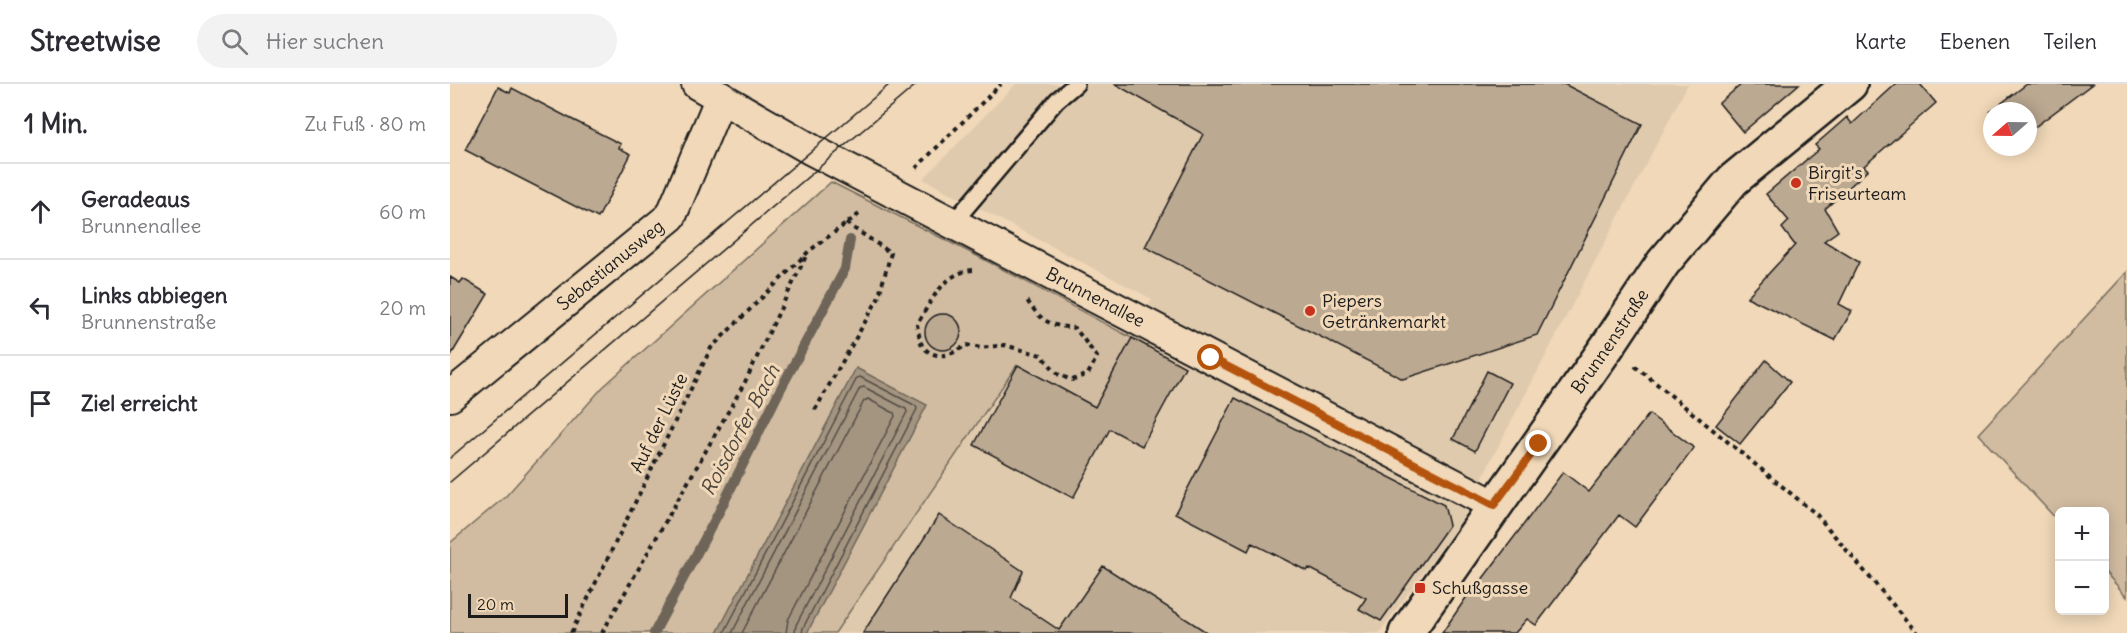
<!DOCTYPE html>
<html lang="de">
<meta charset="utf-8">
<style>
:root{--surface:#fff;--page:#f2f2f3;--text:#2b2b33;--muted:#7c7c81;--line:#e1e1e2}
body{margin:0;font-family:Delius,sans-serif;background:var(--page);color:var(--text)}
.controls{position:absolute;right:18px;bottom:18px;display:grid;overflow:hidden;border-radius:9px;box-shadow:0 3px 15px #0003}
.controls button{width:54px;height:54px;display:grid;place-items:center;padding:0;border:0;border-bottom:2px solid var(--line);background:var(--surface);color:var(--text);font:30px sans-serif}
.compass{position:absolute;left:1533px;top:18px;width:54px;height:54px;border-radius:50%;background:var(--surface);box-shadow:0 3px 15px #0003;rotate:250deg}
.scale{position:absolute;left:18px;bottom:15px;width:100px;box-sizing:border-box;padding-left:6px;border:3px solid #1c1c1c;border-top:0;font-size:16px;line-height:21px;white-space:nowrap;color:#1c1c1c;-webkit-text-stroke:4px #f0d8b8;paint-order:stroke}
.stop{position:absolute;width:18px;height:18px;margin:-14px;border:4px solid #b45309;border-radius:50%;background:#fff}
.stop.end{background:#b45309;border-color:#fff;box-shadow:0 2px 6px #0008}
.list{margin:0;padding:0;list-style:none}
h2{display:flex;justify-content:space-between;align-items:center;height:78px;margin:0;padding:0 24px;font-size:26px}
h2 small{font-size:20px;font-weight:400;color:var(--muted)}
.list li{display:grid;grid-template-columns:39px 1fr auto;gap:18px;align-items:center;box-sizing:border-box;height:96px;padding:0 24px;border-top:2px solid var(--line)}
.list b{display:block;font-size:22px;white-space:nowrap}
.list p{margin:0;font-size:20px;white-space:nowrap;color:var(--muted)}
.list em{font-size:20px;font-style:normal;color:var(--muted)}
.icon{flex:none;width:33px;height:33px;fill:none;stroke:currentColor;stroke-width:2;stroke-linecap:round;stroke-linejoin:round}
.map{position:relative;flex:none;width:1677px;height:549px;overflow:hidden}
header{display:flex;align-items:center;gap:36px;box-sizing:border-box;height:84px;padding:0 30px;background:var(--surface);border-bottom:2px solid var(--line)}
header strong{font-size:28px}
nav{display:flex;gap:33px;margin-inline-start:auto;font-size:21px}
.search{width:420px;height:54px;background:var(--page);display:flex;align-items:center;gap:15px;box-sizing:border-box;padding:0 21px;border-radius:33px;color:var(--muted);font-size:22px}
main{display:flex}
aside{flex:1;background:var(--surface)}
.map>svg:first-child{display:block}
.built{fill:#e0caad}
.green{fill:#d1bca1;stroke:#766c5e;stroke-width:1.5}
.water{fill:#a49581;stroke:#6e6559;stroke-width:1.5}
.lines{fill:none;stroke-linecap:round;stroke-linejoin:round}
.shore{stroke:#524c44;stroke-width:1.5}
.stream{stroke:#6e6559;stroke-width:10}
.building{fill:#bca992;stroke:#1c1c1c;stroke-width:1.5}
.service-casing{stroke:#1c1c1c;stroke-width:20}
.minor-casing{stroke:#1c1c1c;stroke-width:34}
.tertiary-casing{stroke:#1c1c1c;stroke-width:38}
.path{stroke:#1c1c1c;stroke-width:4;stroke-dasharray:4.5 4.5;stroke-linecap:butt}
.service{stroke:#f0d8b8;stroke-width:15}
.minor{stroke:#f0d8b8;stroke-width:30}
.tertiary{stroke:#f0d8b8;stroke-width:33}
.tram{stroke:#1c1c1c;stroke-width:1.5}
.route{stroke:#b45309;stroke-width:8}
.poi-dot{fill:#c8321e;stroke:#f0d8b8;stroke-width:2}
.labels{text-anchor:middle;stroke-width:6;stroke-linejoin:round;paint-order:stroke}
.poi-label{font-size:18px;fill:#1c1c1c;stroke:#f0d8b8;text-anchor:start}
.street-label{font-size:18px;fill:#1c1c1c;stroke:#f0d8b8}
.water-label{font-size:20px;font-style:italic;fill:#4c463f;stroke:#f0d8b8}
</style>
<header>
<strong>Streetwise</strong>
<div class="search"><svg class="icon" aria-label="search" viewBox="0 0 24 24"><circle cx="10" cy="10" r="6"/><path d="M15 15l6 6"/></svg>Hier suchen</div>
<nav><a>Karte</a><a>Ebenen</a><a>Teilen</a></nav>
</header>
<main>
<aside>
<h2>1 Min.<small>Zu Fuß · 80 m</small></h2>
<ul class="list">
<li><svg class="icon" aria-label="ahead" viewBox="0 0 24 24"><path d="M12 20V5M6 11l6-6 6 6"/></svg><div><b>Geradeaus</b><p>Brunnenallee</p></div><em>60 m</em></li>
<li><svg class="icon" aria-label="left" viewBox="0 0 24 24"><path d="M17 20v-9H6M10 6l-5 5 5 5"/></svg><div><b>Links abbiegen</b><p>Brunnenstraße</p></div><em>20 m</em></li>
<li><svg class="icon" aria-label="arrive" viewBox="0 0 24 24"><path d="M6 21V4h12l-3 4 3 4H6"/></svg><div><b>Ziel erreicht</b></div></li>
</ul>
</aside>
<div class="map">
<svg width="1677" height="549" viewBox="0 0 1677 549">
<rect width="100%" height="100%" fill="#f0d8b8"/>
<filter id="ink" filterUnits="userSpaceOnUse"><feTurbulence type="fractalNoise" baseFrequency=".0167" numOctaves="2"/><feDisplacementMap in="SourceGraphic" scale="12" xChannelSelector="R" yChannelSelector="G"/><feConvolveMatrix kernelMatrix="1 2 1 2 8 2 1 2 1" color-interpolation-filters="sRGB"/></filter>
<g filter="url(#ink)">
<path class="built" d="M566,0h672l-198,378 -28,58 -83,113h-544l183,-268 114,-27 20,-39 -229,-120z"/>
<path class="green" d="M381,98l154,78 147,78 -37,69 -78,-42 -182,268h-385v-90l56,-47 97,-109z
M1677,188v325l-22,-25 -1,-60h-44l-1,10 -81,-88z"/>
<path class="water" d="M406,284l71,37 -120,228h-90z"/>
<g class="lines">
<path class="shore" d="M274,549l133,-255 3,-1 56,29 1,3 -114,219 -1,5
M282,549l128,-245 4,-1 42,22 1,3 -111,213 -1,8
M292,549l122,-232 4,-2 26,14 1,3 -107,204 -2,13"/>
<path class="stream" d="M204,549l65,-121 60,-120 66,-123 5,-29"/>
</g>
<path class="building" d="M665,0h449l78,40 -105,211 -134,44 -258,-132 58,-113z
M1292,0h57l-56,48 -24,-29z
M1446,0h24l16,19 -72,63 4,4 -43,39 13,22 -14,10 35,21 -20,42 13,7 -17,29 -88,-43 48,-52 -13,-17 7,-7 -23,-27 53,-45 -4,-4 32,-28 5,7z
M1577,0h65l-64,48v-21h-37z
M48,3l12,6 2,-5 59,31 50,25 -2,4 12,6 -33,64 -133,-68z
M0,193l10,6 3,-4 25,15 -38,63z
M475 248a18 18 0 1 1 36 0a18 18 0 1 1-36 0Z
M682,254l53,29 -43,79 -32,-17 -37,69 -99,-53 44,-80 77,42z
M1316,276l24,22 -50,62 -24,-19z
M1037,287l23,12 -35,68 -22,-12z
M785,314l209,107 5,20 -68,96 -22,-12 7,-11 -57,-30 -2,3 -55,-28 -4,8 -73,-38z
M1199,330l45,34 -59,79 -16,-12 -83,110 -9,-6 -12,14h-73l28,-41 2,1 91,-121 26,20z
M489,431l84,56 -12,27 48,32 44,-64 105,67h-345z"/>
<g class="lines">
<defs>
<path id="service" d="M503,139l104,-123 19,-16"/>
<g id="minor">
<path id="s1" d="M247,0l115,66 682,355"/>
<path id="s2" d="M0,312l221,-180 50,-119"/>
</g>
<g id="tertiary">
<path id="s3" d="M956,549l203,-289 54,-81 70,-83 117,-96"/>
</g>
</defs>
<use href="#service" class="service-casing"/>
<use href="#minor" class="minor-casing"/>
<use href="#tertiary" class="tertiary-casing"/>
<path class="path" d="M466,84l85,-84
M523,186c-29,2 -43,32 -56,55 2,6 2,15 5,20 12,17 31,10 44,0l15,3 23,-3 37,10 18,20 13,5 16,-6 9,-17 -22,-29c-26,-2 -34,-7 -49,-29
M1185,282l181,148 101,119
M365,326l63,-111 13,-46 -45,-30
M121,549l140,-285 98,-97 53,-39
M152,549l143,-251 62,-128"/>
<use href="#service" class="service"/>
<use href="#minor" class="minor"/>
<use href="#tertiary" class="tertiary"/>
<path class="tram" d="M0,374l440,-374
M0,398l467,-398"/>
</g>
</g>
<g class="lines" filter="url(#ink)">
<path class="route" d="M761,274l283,147 45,-61"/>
</g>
<g class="poi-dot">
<circle cx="1346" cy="99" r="6"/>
<circle cx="860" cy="227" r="6"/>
<rect x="964" y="498" width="12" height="12" rx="3"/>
</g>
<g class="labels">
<g class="poi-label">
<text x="1358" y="95">Birgit's<tspan x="1358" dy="21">Friseurteam</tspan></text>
<text x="872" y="223">Piepers<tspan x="872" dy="21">Getränkemarkt</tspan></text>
<text x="982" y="510">Schußgasse</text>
</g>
<g class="street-label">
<text dy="6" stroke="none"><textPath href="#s2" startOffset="207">Sebastianusweg</textPath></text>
<text dy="6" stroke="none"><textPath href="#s1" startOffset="452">Brunnenallee</textPath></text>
<text dy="6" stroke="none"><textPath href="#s3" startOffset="356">Brunnenstraße</textPath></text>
<text transform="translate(209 339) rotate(-64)" y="6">Auf der Lüste</text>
</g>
<g class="water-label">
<text transform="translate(290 346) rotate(-62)" y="7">Roisdorfer Bach</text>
</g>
</g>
</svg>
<div class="controls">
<button>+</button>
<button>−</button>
</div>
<svg class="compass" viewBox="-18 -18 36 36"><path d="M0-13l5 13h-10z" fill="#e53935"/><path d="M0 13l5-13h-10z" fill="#7c7c81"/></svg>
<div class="scale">20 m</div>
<div class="stop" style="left:761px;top:274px"></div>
<div class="stop end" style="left:1089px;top:360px"></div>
</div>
</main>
